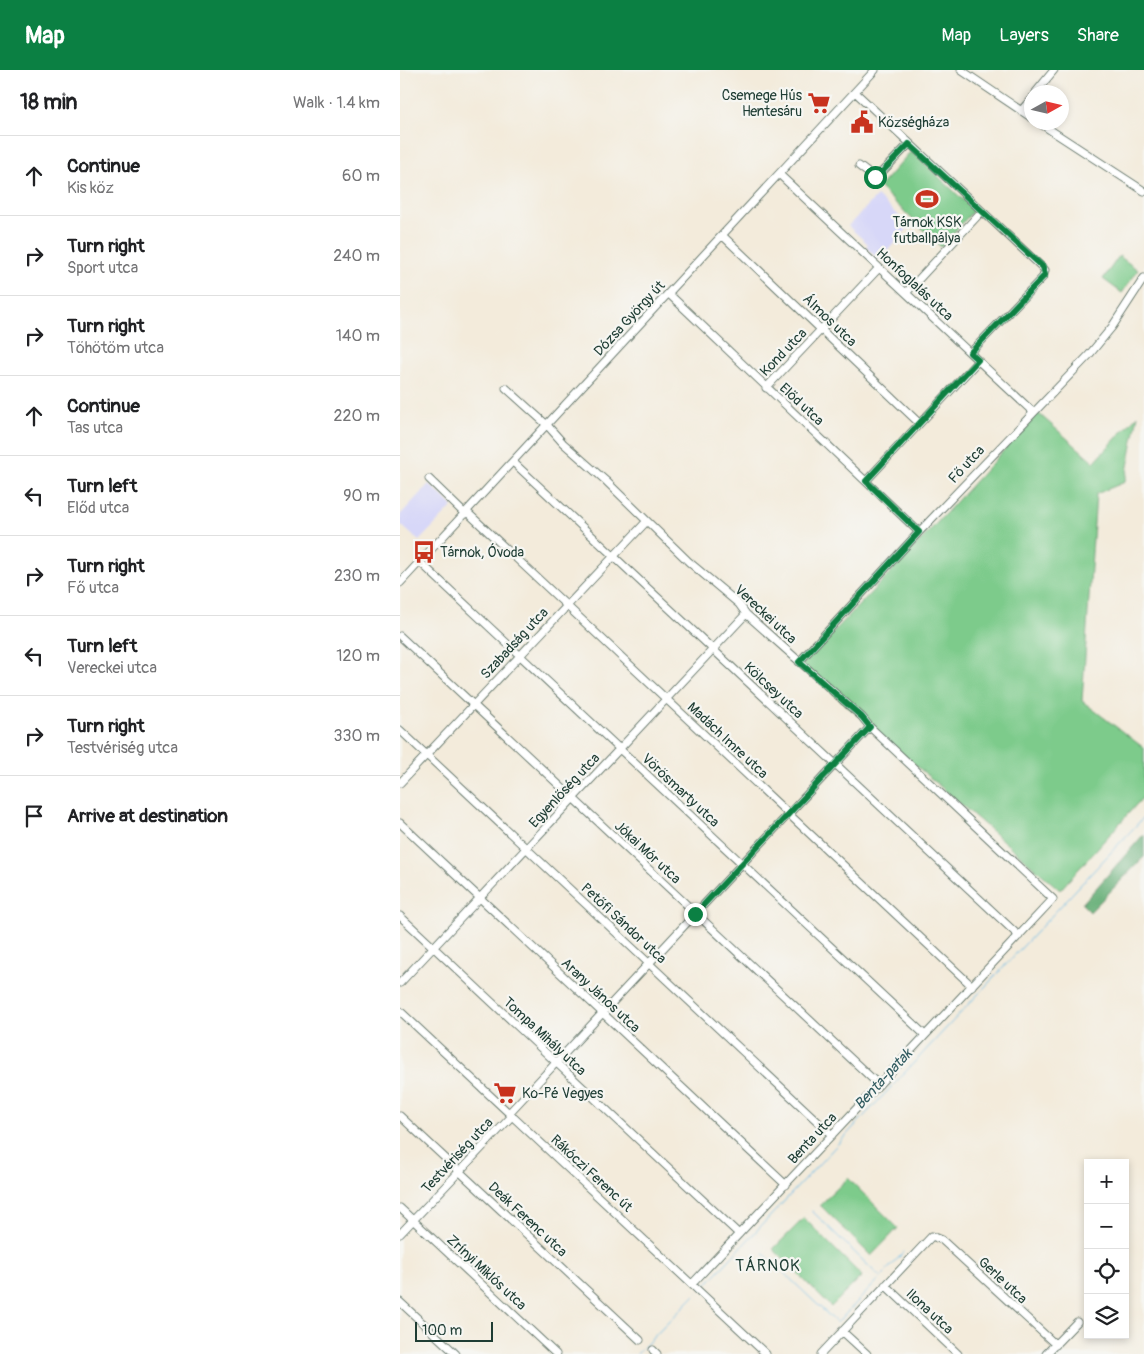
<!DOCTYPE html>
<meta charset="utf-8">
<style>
:root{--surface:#fff;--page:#f6f6f6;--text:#202124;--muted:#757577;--line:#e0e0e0;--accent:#0b8043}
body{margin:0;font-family:Pangolin,sans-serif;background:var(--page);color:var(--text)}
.controls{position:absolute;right:15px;bottom:15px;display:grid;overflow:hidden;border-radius:0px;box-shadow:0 2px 8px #0003}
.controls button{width:45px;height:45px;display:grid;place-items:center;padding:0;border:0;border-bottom:1px solid var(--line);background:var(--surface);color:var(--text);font:25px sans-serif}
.compass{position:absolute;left:624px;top:15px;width:45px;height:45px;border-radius:50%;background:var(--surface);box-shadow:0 2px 8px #0003;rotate:82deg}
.scale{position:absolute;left:15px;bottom:12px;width:78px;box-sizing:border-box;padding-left:5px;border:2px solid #1f3d34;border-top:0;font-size:14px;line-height:18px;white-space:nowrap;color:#1f3d34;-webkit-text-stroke:4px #f6f6f2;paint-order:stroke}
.stop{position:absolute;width:15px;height:15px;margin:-11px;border:4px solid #0b8043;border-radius:50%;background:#fff}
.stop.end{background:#0b8043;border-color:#fff;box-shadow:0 1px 5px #0008}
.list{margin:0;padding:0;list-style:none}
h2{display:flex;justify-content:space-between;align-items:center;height:65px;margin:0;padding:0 20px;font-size:21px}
h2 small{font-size:16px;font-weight:400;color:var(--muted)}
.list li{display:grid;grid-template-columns:32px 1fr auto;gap:15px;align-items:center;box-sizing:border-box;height:80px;padding:0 20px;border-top:1px solid var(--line)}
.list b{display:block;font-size:19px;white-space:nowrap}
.list p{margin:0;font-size:16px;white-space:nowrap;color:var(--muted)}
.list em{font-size:16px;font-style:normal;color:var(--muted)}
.icon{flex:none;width:28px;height:28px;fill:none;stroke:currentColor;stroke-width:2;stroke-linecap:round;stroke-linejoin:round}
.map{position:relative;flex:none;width:744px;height:1284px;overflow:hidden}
header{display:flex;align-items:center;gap:30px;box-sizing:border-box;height:70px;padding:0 25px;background:var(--accent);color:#fff}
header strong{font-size:24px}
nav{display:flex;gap:28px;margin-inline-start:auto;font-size:18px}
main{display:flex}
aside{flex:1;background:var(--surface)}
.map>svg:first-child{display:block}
.built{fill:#d7d7f8}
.green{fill:#7dcb8b;stroke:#4e8460}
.forest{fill:#66af77;stroke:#427656}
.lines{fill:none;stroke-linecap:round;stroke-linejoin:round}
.stream{stroke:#6cbbe7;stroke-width:1}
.minor-casing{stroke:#697a6e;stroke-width:9}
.minor{stroke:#fff;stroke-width:7}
.route{stroke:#0b8043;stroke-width:6}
.labels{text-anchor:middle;stroke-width:4.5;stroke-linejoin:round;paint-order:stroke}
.poi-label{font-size:14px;fill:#1f3d34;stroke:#f6f6f2;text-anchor:start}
.street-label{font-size:14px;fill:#1f3d34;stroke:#f6f6f2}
.water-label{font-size:15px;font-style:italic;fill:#325c61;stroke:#f6f6f2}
.quarter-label{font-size:16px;letter-spacing:1px;fill:#1f3d34;stroke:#f6f6f2}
</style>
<header>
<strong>Map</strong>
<nav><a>Map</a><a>Layers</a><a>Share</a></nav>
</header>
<main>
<aside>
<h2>18 min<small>Walk · 1.4 km</small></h2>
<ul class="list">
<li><svg class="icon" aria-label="ahead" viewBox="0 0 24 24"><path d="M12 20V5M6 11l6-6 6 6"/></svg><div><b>Continue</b><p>Kis köz</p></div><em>60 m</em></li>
<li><svg class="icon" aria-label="right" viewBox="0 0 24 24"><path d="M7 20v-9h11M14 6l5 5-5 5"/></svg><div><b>Turn right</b><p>Sport utca</p></div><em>240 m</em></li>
<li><svg class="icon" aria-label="right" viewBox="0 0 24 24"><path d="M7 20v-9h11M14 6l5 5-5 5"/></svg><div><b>Turn right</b><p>Töhötöm utca</p></div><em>140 m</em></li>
<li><svg class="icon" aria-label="ahead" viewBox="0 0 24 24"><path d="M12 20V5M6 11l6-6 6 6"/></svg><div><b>Continue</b><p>Tas utca</p></div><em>220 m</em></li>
<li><svg class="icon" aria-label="left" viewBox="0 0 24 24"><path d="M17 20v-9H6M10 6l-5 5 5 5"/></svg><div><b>Turn left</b><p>Előd utca</p></div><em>90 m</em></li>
<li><svg class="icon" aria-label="right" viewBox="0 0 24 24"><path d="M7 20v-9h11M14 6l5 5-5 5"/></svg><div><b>Turn right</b><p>Fő utca</p></div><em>230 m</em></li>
<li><svg class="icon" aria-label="left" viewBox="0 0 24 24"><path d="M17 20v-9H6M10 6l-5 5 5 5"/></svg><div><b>Turn left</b><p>Vereckei utca</p></div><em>120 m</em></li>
<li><svg class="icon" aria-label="right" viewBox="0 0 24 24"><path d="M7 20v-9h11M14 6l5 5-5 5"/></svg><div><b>Turn right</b><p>Testvériség utca</p></div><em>330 m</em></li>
<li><svg class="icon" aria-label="arrive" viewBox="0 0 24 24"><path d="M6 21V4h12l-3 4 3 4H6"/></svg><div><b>Arrive at destination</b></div></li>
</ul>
</aside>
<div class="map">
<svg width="744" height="1284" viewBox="0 0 744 1284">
<rect width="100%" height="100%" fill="#f6f6f2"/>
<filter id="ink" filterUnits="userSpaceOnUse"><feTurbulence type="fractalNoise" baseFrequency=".02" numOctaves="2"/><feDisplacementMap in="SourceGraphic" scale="10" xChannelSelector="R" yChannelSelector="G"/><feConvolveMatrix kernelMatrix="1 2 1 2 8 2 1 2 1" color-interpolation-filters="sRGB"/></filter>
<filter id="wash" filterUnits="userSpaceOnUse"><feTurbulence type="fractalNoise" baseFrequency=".0096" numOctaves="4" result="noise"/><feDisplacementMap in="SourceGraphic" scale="20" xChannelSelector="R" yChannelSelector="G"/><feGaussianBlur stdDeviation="1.12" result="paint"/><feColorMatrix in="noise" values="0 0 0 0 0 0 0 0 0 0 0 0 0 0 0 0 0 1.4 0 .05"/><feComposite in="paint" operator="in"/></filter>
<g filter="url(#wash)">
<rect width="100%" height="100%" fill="#f3ebdb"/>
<path class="built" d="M477,126l33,30 -31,34 -13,-13 2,-3 -20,-18z
M29,414l24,22 -34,35 -19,-17v-9z"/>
<path class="green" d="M511,81l63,59 -33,37 -62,-60z
M719,186l19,14 -16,23 -19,-14z
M638,343l56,49 44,-47 -13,67 -29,12 -14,207 62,47v48l-84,94 -259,-224 122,-128z
M448,1108l50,50 -27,28 -51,-51z
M404,1148l58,58 -31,31 -58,-58z"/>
<path class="forest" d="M744,764v23l-54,55 -8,-8z"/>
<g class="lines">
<path class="stream" d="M412,1141l68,66
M364,1184l73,69 48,-50
M487,1200l17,-18
M302,1219l442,-472
M237,1284l60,-61"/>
</g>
</g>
<g filter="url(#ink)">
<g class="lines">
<defs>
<path id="minor" d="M561,0l71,48
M455,22l190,178 -2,7 -73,76
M636,22l18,-22
M621,41l11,-13
M638,52l106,69
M459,96l13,10h6l31,-32
M379,104l254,238
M323,166l196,187
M506,223l76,-82
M269,224l250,238
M106,318l41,37 16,18 43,38 83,81 50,42 7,10 116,103 8,10 183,172 -361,385
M366,318l113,-120
M113,392l506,474
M29,409l36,35
M466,411l112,-120
M67,442l505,474
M20,492l505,473
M0,513l475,-513
M0,566l479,449
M399,592l120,-130 170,-177 23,-28 32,-49
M0,660l432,405
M0,713l247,-262
M0,753l386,362
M0,846l339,318
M0,913l346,-369
M0,941l366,343
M109,1043l361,-386
M0,1046l240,224
M0,1138l156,146
M0,1164l112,-118
M485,1215l73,69
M0,1232l56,52
M442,1261l25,23
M253,1280l4,4
M421,1284l111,-118 10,4 114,105
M646,1284l31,-32"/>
</defs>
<use href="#minor" class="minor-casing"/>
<use href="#minor" class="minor"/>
</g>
</g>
<g class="lines" filter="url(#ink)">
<path class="route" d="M295,844l175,-187 -8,-10 -63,-55 120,-130 -53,-51 112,-121 -8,-7 75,-78 -2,-8 -134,-123 -31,32 -3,1"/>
</g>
<defs>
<symbol id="supermarket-bare" viewBox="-9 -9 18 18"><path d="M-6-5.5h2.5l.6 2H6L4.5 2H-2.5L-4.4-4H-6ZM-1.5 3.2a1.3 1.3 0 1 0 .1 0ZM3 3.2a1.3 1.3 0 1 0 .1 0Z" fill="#c8321e" stroke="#f6f6f2" stroke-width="2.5" paint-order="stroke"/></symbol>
<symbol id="civic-bare" viewBox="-9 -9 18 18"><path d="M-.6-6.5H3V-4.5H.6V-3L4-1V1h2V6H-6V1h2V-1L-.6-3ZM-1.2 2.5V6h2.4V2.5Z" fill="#c8321e" stroke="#f6f6f2" stroke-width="2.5" paint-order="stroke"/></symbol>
<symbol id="stadium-bare" viewBox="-9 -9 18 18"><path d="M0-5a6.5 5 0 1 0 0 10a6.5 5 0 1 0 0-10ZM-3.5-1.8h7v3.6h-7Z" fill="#c8321e" stroke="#f6f6f2" stroke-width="2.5" paint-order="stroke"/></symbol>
<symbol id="bus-bare" viewBox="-9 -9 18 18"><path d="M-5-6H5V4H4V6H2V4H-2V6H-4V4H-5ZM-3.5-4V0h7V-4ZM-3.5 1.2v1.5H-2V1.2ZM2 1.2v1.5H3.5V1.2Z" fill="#c8321e" stroke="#f6f6f2" stroke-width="2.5" paint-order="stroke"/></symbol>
</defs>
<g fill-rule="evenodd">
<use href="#supermarket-bare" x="403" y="17" width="32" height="32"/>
<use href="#civic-bare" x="446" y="36" width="32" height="32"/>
<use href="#stadium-bare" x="511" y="113" width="32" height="32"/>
<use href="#bus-bare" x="8" y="466" width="32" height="32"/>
<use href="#supermarket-bare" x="89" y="1007" width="32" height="32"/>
</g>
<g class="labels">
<g class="poi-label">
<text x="402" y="30" text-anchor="end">Csemege Hús<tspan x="402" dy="16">Hentesáru</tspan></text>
<text x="478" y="57">Községháza</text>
<text x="527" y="157" text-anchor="middle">Tárnok KSK<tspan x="527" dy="16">futballpálya</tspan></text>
<text x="40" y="487">Tárnok, Óvoda</text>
<text x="122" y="1028">Ko-Pé Vegyes</text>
</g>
<g class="street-label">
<text transform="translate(515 214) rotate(43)" y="5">Honfoglalás utca</text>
<text transform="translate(229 248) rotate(-47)" y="5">Dózsa György út</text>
<text transform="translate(430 250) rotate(44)" y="5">Álmos utca</text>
<text transform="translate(383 282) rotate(-46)" y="5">Kond utca</text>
<text transform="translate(402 334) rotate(43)" y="5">Előd utca</text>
<text transform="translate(566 394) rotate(-47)" y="5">Fő utca</text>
<text transform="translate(366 544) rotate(43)" y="5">Vereckei utca</text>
<text transform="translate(114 573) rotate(-47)" y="5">Szabadság utca</text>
<text transform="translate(374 620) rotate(43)" y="5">Kölcsey utca</text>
<text transform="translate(328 670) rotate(43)" y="5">Madách Imre utca</text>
<text transform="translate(164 720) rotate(-47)" y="5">Egyenlőség utca</text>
<text transform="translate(281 720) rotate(43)" y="5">Vörösmarty utca</text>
<text transform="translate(248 782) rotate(43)" y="5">Jókai Mór utca</text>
<text transform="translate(224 853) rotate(43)" y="5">Petőfi Sándor utca</text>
<text transform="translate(201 925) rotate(43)" y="5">Arany János utca</text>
<text transform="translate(145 966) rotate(43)" y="5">Tompa Mihály utca</text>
<text transform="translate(412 1068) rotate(-47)" y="5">Benta utca</text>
<text transform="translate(57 1085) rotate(-47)" y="5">Testvériség utca</text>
<text transform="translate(192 1103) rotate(43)" y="5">Rákóczi Ferenc út</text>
<text transform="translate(128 1149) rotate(43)" y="5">Deák Ferenc utca</text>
<text transform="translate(87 1202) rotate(43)" y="5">Zrínyi Miklós utca</text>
<text transform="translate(603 1210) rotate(43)" y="5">Gerle utca</text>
<text transform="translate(530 1241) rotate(43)" y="5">Ilona utca</text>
</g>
<g class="water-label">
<text transform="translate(483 1009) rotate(-47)" y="5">Benta-patak</text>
</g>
<g class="quarter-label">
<text x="368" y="1201">TÁRNOK</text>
</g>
</g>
</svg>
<div class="controls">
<button>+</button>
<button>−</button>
<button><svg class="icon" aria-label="locate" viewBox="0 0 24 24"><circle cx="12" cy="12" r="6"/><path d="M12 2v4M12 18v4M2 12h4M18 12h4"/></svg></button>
<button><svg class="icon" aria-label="layers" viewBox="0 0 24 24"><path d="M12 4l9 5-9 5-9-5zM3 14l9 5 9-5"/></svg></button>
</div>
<svg class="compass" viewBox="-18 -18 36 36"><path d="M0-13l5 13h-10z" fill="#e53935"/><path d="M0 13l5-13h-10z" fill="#757577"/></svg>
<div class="scale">100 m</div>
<div class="stop" style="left:475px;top:107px"></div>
<div class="stop end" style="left:295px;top:844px"></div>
</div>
</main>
